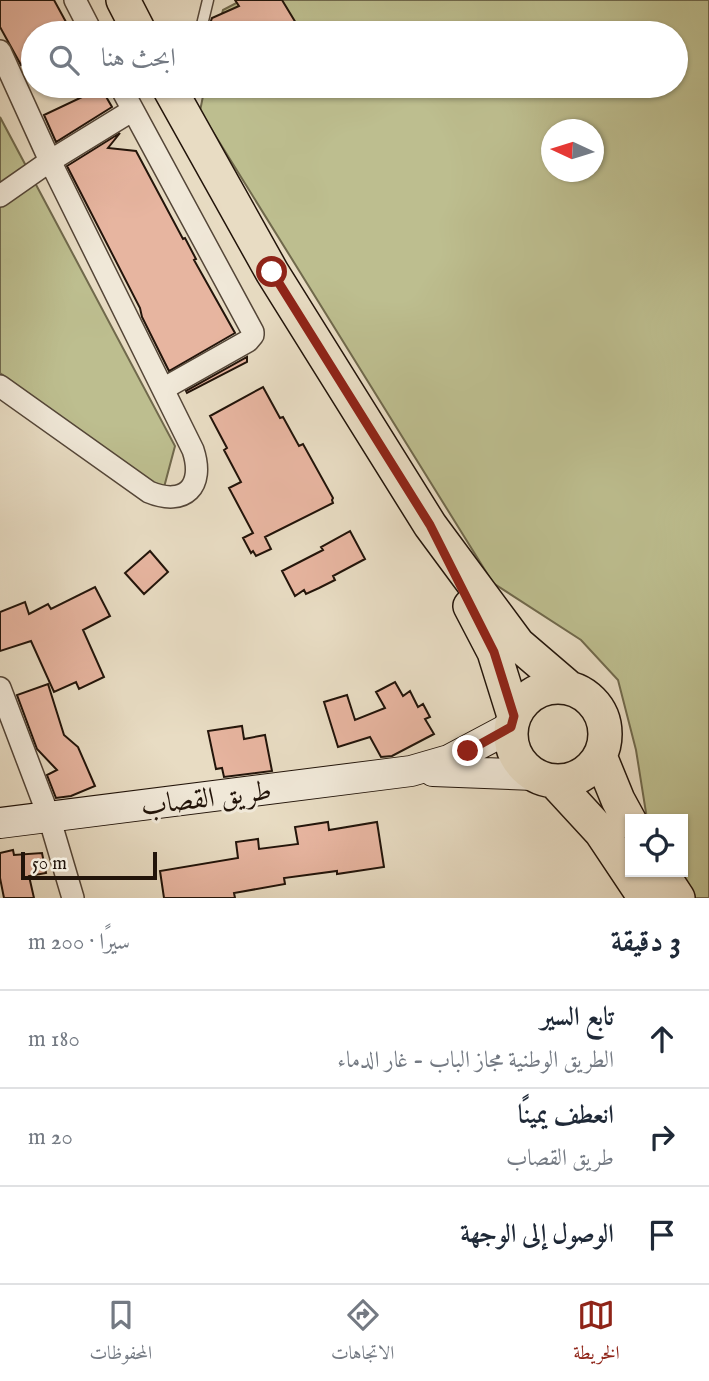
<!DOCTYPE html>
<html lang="ar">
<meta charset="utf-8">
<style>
:root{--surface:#fff;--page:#f6f6f7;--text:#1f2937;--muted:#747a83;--line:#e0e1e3;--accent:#8f2418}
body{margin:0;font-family:"IM FELL English",Amiri,serif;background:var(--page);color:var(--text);direction:rtl}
.controls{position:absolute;right:21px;bottom:21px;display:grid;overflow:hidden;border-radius:0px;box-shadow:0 2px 5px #0004}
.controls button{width:63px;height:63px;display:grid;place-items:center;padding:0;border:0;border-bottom:2px solid var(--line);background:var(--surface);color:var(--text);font:35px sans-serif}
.compass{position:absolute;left:541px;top:119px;width:63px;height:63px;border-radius:50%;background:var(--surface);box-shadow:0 2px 5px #0004;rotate:274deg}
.scale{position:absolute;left:21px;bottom:18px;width:136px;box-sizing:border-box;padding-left:7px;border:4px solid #22140a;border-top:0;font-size:19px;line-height:24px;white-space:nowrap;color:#22140a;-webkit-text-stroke:5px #f0e8d8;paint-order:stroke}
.stop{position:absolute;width:21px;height:21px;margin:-16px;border:5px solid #8f2418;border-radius:50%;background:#fff}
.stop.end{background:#8f2418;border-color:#fff;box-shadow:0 2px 7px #0008}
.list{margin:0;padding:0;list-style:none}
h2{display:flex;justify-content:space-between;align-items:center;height:91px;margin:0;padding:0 28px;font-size:30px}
h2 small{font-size:23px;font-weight:400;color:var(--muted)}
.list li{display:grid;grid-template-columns:46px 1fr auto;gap:21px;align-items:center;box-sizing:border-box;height:98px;padding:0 28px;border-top:2px solid var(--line)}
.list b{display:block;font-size:26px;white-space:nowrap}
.list p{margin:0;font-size:23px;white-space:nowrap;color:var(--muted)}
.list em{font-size:23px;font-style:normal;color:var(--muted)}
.icon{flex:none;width:38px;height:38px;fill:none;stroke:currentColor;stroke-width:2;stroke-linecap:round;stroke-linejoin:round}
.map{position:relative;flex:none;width:709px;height:898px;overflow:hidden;direction:ltr}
.search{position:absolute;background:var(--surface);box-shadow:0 2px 5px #0004;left:21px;right:21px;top:21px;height:77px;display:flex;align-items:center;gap:18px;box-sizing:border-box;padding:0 24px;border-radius:38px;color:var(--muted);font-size:26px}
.sheet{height:385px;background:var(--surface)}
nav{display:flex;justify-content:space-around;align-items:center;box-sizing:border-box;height:98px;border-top:2px solid var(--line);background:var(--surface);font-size:19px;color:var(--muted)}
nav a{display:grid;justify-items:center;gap:4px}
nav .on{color:var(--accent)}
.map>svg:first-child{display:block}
.grass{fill:#bdbe8f;stroke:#70694c;stroke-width:2;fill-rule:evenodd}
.building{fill:#e7b5a0;stroke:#22140a;stroke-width:2}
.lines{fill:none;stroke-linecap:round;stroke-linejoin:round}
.lane-casing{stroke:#544638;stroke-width:13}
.street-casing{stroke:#544638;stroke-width:24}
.secondary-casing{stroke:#22140a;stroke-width:32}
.primary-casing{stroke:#22140a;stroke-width:36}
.lane{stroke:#f0e8d8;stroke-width:10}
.street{stroke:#f0e8d8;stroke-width:21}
.secondary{stroke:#f0e8d8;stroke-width:30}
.primary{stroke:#e8dcc3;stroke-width:33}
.route{stroke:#8f2418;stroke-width:9}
.labels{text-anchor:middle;stroke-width:6;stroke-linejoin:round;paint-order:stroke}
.street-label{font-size:28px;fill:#22140a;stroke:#f0e8d8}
</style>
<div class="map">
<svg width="709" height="898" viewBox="0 0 709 898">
<rect width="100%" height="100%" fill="#e8dcc3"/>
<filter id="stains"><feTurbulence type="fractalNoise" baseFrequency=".00286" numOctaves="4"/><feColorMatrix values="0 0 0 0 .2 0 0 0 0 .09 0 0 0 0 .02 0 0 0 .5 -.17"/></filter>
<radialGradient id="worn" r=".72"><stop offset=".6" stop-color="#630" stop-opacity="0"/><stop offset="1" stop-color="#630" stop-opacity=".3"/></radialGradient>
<path class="grass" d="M242,0h467v898h-20l-16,-26h10v-53h-36l-11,-69 -18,-70 -37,-40 -88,-57 -293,-472 5,-25h471v-53h-459l6,-23zM552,130h42v42h-42z
M0,117l175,329 -12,45 -163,-118z"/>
<path class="building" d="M0,0h54l18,33h-39v25l-12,7 -21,-38z
M235,0h47l20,33h-85l-6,-12 1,-3 27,-12z
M101,88l11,19 -56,35 -12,-27z
M120,133l-12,15 28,3 47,88 2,-1 11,21 -2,1 41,73 -66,38 -27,-54 -2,-9 -73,-142z
M247,357v5l-60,31 -1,-2z
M263,387l17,31 3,-1 16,29 4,-2 30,54 -1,2 1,3 -68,34 6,12 -15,7 -3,-5 -2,2 -8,-15 10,-5 -24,-45 12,-6 -17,-32 3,-2 -17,-32z
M350,531l15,28 -32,17 2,4 -16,8 -13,6 -2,-4 -9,6 -13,-25 41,-21 -2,-3z
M150,551l18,21 -24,22 -19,-21z
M95,587l15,29 -27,14 21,47 -25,12 -3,-7 -22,10 -23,-51 -31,10v-39l25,-10 4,12 19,-10 3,5z
M395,682l8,14 7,-5 8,16 5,-3 7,13 -5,2 9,15 -42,22 -11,1 -11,-20 -32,10 -14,-45 23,-7 8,25 30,-12 -9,-16z
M48,684l16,51 14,12 17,39 -24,10 -15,2 -9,-23 10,-5 -20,-21 -20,-54z
M242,726l2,13 21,-4 7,36 -48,6 -2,-9 -6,1 -8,-38z
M328,822l1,8 48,-8 7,45 -47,7v-3l-53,7 1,6 -51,9 1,5h-71l-4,-27 78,-13 -2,-16 22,-3 1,10 39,-5 -3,-17z
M13,850l1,5 28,-2 4,20 -17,3 5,22h-30l-4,-20v-25z"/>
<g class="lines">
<defs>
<path id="lane" d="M200,33l8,-33"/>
<path id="street" d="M75,0l17,33
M0,51l50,110 143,289c12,36 -8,57 -44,42l-149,-106
M120,86l133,246v3l-5,6 -85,48
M0,196l50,-35 83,-51
M0,688l49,129 24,81"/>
<path id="secondary" d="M433,771l101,4
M0,823l411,-52 38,-11 62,-33"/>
<path id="primary" d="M123,0l17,33
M168,86l104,186 158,253 88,119 49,42
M470,606l24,46 20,64
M511 734a47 47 0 1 1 94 0a47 47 0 1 1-94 0Z
M600,756l18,44 12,22
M554,781l47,51 44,66
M661,872l17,26"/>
</defs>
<use href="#lane" class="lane-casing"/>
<use href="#street" class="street-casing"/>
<use href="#secondary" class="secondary-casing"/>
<use href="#primary" class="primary-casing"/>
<use href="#lane" class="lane"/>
<use href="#street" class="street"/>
<use href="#secondary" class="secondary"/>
<use href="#primary" class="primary"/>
</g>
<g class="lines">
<path class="route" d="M272,272l158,253 64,127 20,64 -3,11 -43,24"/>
</g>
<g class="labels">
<g class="street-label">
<text transform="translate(206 797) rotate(-7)" y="10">طريق القصاب</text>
</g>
</g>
<rect width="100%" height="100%" filter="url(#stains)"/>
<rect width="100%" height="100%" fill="url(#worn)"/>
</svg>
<div class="controls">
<button><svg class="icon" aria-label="locate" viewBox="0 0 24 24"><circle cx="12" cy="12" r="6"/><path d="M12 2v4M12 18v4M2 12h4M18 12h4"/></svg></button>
</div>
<svg class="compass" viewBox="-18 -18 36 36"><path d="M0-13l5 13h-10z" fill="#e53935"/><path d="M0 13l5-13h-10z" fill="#747a83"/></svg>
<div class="scale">50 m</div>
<div class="stop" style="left:272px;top:272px"></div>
<div class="stop end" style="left:468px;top:751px"></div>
<div class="search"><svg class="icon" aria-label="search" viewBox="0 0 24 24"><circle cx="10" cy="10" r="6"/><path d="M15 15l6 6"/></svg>ابحث هنا</div>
</div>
<section class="sheet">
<h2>3 دقيقة<small>سيرًا · 200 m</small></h2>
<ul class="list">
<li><svg class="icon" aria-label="ahead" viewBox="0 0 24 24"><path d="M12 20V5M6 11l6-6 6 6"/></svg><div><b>تابع السير</b><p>الطريق الوطنية مجاز الباب - غار الدماء</p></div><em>180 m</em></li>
<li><svg class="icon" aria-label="right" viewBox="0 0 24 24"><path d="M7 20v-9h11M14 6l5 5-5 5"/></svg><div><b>انعطف يمينًا</b><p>طريق القصاب</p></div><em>20 m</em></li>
<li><svg class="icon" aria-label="arrive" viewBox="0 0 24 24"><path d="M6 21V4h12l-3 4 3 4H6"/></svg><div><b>الوصول إلى الوجهة</b></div></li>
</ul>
</section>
<nav>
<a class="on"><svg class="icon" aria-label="map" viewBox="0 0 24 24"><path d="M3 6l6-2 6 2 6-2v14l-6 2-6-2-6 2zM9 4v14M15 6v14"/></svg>الخريطة</a>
<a><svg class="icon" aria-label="directions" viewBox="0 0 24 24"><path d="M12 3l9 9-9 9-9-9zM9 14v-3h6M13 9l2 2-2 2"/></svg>الاتجاهات</a>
<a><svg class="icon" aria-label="saved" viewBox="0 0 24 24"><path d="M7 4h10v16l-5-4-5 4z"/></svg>المحفوظات</a>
</nav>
